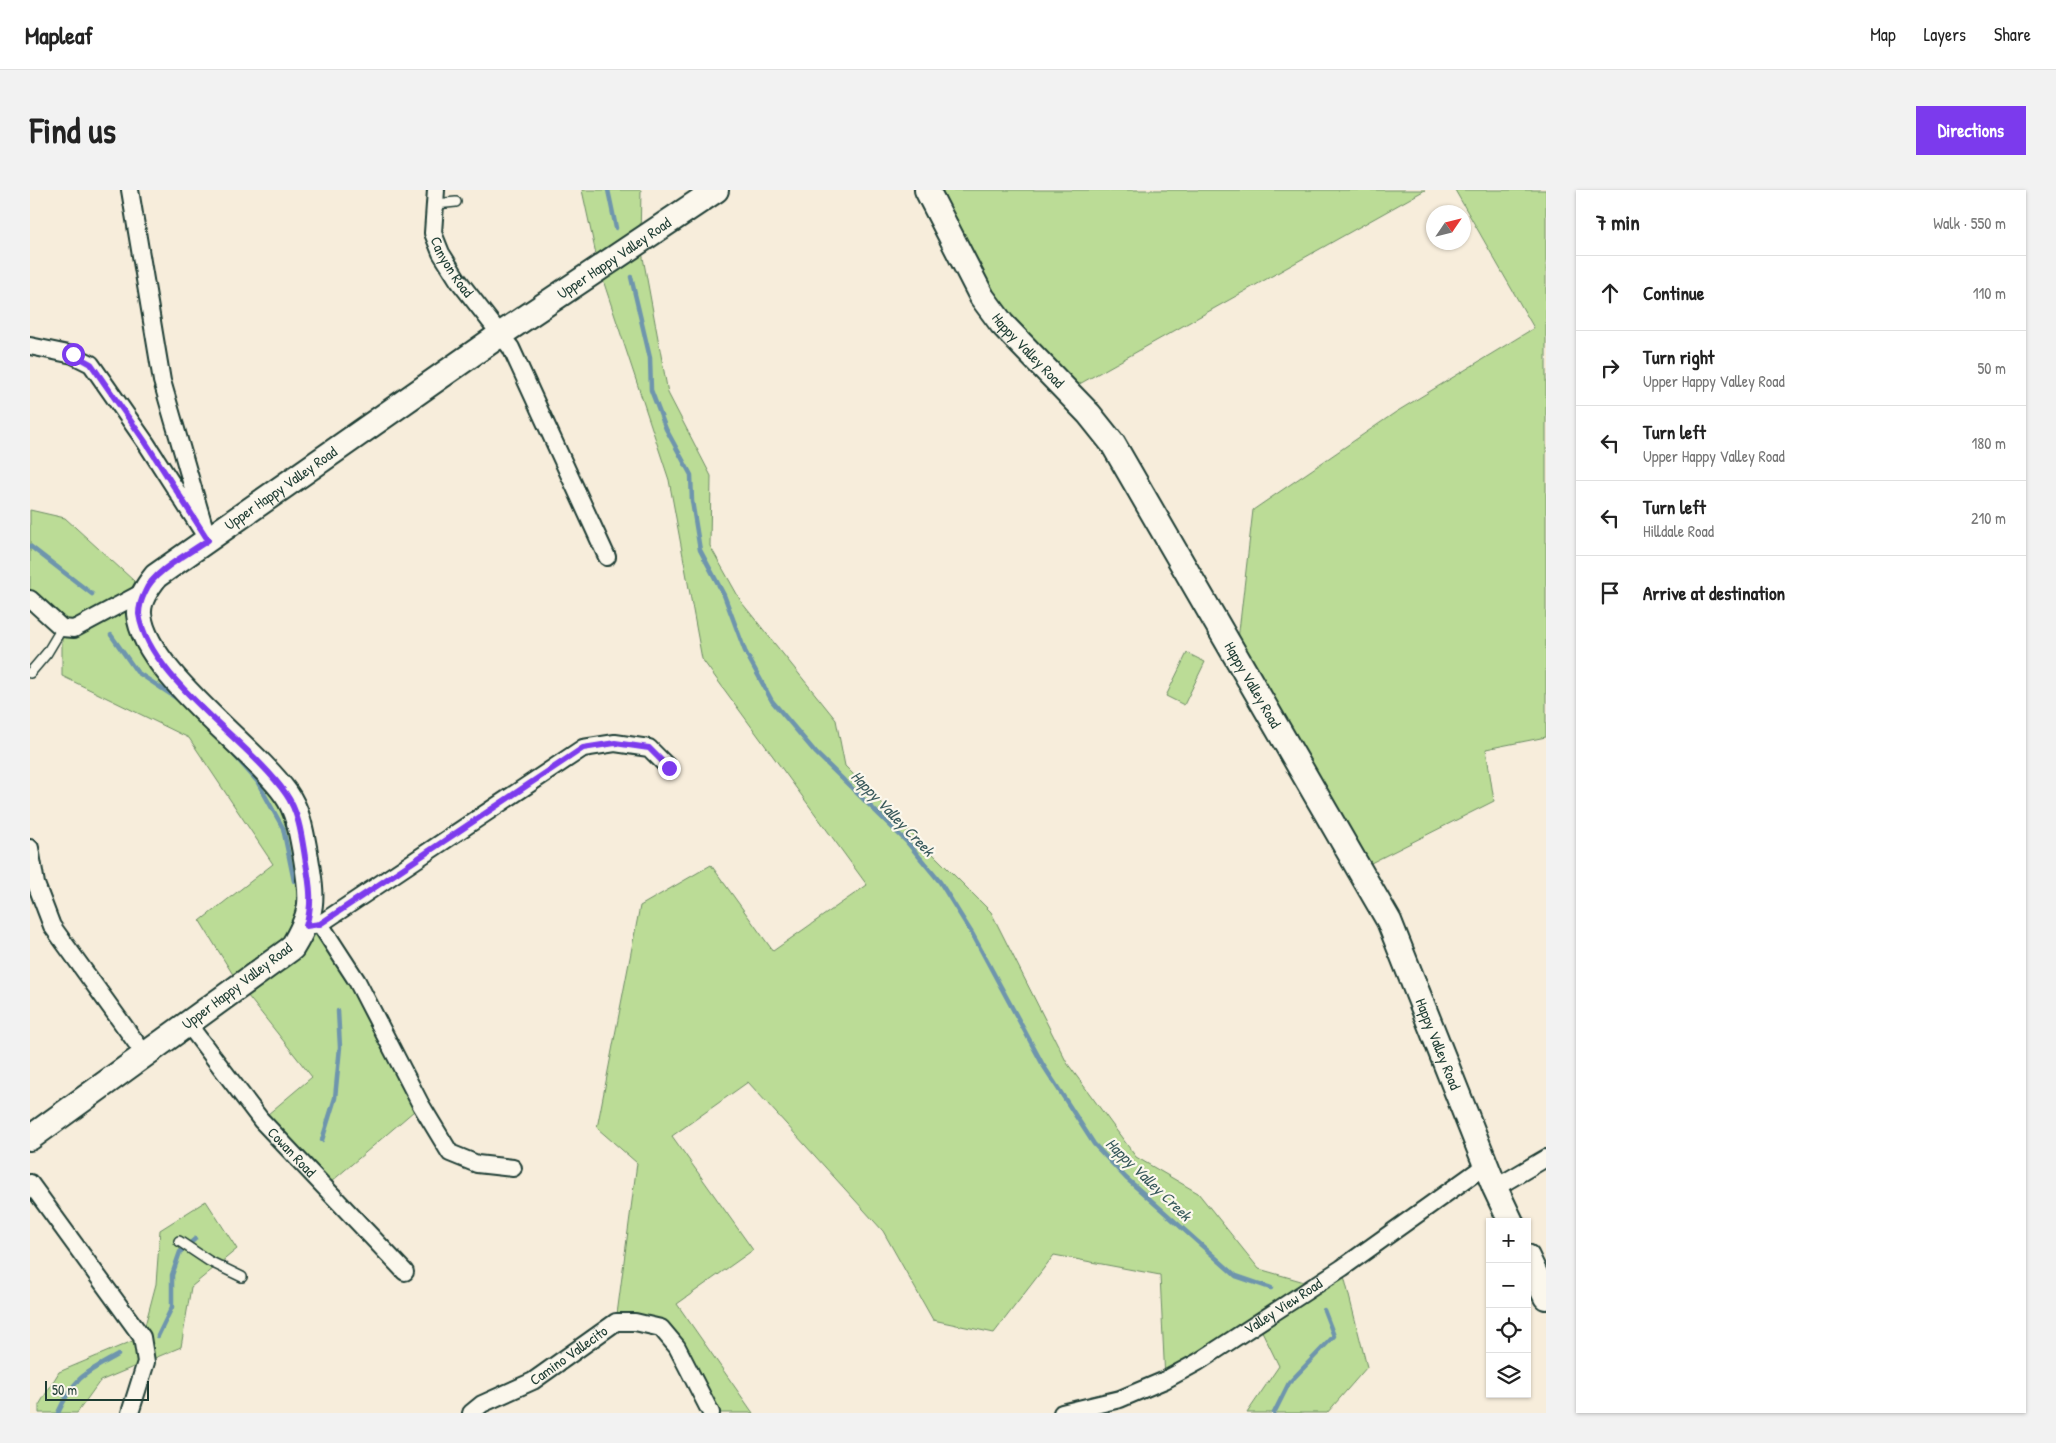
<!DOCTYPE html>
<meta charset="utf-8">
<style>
:root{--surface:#fff;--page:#f2f2f2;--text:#222;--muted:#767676;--line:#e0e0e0;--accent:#7c3aed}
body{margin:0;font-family:"Patrick Hand",sans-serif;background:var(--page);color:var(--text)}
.controls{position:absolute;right:15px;bottom:15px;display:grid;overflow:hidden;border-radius:0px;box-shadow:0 1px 4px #0004}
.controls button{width:45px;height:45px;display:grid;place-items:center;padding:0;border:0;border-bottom:1px solid var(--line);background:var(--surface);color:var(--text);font:25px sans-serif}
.compass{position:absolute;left:1396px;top:15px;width:45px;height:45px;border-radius:50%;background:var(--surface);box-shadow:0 1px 4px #0004;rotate:55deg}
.scale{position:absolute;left:15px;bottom:12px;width:104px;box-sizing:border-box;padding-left:5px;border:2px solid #1f3d34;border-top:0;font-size:14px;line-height:18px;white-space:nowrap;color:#1f3d34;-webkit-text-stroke:4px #fbf7ec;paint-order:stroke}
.stop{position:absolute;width:15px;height:15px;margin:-11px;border:4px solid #7c3aed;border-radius:50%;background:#fff}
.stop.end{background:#7c3aed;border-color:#fff;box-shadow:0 1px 5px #0008}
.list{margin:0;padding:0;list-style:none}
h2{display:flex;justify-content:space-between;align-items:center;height:65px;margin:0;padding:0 20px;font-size:21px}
h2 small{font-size:16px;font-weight:400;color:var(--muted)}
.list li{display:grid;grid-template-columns:32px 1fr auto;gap:15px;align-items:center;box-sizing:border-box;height:75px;padding:0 20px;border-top:1px solid var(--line)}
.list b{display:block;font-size:19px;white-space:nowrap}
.list p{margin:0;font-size:16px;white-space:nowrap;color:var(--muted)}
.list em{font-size:16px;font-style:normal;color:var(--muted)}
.icon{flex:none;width:28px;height:28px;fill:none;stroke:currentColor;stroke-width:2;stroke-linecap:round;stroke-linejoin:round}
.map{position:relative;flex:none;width:1516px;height:1223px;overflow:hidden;border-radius:0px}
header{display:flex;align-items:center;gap:30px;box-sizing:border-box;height:70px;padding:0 25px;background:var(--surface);border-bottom:1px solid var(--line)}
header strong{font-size:24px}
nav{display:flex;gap:28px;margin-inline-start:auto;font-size:18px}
.intro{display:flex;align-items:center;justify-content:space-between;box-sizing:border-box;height:120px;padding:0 30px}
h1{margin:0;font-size:35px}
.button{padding:12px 22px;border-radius:0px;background:var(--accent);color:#fff;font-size:18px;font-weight:700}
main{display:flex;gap:30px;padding:0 30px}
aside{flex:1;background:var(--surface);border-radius:0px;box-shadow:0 1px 4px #0004}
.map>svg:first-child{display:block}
.green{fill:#bbdc96;stroke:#6d8c65}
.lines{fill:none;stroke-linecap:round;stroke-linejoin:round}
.stream{stroke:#6e95ad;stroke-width:4.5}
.lane-casing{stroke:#1f3d34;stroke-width:12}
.street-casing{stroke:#1f3d34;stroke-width:20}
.secondary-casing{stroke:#1f3d34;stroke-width:28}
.lane{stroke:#fbf7ec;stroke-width:9}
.street{stroke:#fbf7ec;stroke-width:16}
.secondary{stroke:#fbf7ec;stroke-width:24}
.route{stroke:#7c3aed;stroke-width:6}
.labels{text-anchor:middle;stroke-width:4.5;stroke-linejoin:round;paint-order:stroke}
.street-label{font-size:15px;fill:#1f3d34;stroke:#fbf7ec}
.water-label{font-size:16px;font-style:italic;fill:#395a5c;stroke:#fbf7ec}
</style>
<header>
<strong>Mapleaf</strong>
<nav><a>Map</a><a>Layers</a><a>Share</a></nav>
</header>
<div class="intro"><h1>Find us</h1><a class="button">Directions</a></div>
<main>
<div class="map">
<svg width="1516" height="1223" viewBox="0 0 1516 1223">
<rect width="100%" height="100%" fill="#f7eddb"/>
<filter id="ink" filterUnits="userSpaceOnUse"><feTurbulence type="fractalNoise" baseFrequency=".02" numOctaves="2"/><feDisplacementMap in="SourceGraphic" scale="10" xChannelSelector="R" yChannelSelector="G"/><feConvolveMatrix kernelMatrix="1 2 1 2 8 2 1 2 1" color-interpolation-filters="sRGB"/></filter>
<g filter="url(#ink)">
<path class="green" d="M552,0h59l-1,51 28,152 43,83 -1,70 32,57 94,117 9,46 146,146 76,151 69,94 62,36 61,76 56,16 27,-17 25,99 -40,46h-80l32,-47 -21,-43 -93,57 -5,-105 -106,-20 -60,78 -61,-13 -50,-89 -135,-149 -76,54 81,114 -76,54 76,109h-42l-50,-85 -45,-6 21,-159 -40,-35 43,-222 71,-41 62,86 94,-66 -165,-226 -33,-179 -70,-212z
M904,0h491l-358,201 -42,-44z
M1425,0h91v547l-60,12 8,52 -135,68 -123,-212 17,-147 143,-98 138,-84z
M0,320l35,8 80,73 1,46 140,157 34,130 101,181 -97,83 -63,-68 51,-43 -72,-91 -40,-65 73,-57 -84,-126 -127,-62v-48l-32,-29z
M1157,463l18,9 -21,43 -18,-9z
M176,1011l31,48 -46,38 -10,60 -81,34 -23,32h-38v-8l20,-33 83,-35 14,-53 4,-54z"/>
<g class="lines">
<path class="stream" d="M578,0l8,38
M601,87l19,81 1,32 15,39 25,46 1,26 8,49 24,45 21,56 27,50 44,52 91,89 33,40 33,53 70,130 51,79 32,34 110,98 35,12
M0,356l62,48
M81,445l26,37 45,30
M204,565l23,26 26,47 11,53
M292,950l13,-42 5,-51 -2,-36
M128,1146l14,-29v-32l8,-23 15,-13
M28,1223c16,-36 27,-40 60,-58
M1244,1223l15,-30 45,-47 -10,-26"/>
<defs>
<path id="lane" d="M406,14l20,-2
M0,483l17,-20 15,-25
M149,1051l30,20 33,16"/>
<g id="street">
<path id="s1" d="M406,0l-3,43 8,20 17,27 53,68 96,209"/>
<path d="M0,156l43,9 18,9 55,79 62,97 -46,-159 -32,-191"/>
<path d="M0,409l32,29 12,1 71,-38"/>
<path d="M0,658l6,36 16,42 93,129"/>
<path d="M290,734l37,57 64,124 29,48 27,11 36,4"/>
<path d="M276,736l14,-2 263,-176 32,-5 34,5 20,20"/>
<path id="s2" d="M158,834l73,96 144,152"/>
<path d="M0,993l112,154 4,25 -16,51"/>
<path d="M1465,998l51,-30"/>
<path id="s3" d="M441,1223l11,-9 51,-23 83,-59h19l26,6 16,19 34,66"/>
<path id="s4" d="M1032,1223l58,-14 45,-19 33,-18 144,-94 144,-103"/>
</g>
<g id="secondary">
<path id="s5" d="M897,0l55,107 20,27 87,90 24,30 276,477 106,267 16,34"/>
<path id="s6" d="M0,948l262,-190c22,-36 21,-48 14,-90 -4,-21 -7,-46 -20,-64 -35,-49 -142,-123 -147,-180 -1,-14 9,-28 17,-38l345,-242 215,-144"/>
<path d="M1497,1067l19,40"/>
</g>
</defs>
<use href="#lane" class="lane-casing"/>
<use href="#street" class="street-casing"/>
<use href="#secondary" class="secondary-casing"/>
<use href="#lane" class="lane"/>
<use href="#street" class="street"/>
<use href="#secondary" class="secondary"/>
</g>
</g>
<g class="lines" filter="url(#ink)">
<path class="route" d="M43,164l18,10 55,79 62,97c-18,13 -55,31 -63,52 -3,6 -6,16 -6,22 9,64 111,127 147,180 14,20 16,46 20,69 4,22 7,41 0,63l14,-2 263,-176 32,-5 34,5 20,20"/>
</g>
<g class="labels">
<g class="street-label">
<text dy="5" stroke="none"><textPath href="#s6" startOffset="1321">Upper Happy Valley Road</textPath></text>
<text dy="5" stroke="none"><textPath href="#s1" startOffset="82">Canyon Road</textPath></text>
<text dy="5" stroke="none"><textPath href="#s5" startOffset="191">Happy Valley Road</textPath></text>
<text dy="5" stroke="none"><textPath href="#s6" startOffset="916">Upper Happy Valley Road</textPath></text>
<text dy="5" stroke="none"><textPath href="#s5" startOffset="596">Happy Valley Road</textPath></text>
<text transform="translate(207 796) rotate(-37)" y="5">Upper Happy Valley Road</text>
<text dy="5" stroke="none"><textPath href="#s5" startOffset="1001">Happy Valley Road</textPath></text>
<text dy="5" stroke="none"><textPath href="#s2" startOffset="165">Cowan Road</textPath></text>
<text dy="5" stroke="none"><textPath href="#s4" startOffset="248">Valley View Road</textPath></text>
<text dy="5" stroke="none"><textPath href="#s3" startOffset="114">Camino Vallecito</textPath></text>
</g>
<g class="water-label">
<text transform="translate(863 623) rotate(46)" y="6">Happy Valley Creek</text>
<text transform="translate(1119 989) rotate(44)" y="6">Happy Valley Creek</text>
</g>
</g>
</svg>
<div class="controls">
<button>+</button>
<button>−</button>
<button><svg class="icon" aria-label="locate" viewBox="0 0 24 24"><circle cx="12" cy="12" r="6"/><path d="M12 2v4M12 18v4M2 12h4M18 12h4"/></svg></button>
<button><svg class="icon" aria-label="layers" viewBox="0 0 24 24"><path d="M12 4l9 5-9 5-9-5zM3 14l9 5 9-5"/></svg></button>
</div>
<svg class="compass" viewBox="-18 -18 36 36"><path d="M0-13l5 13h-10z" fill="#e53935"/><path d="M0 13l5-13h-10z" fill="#767676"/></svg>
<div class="scale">50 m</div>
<div class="stop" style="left:43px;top:164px"></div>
<div class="stop end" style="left:639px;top:578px"></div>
</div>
<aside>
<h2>7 min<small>Walk · 550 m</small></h2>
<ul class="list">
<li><svg class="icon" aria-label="ahead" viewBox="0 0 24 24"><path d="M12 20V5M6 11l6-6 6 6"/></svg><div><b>Continue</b></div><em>110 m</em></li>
<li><svg class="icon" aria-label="right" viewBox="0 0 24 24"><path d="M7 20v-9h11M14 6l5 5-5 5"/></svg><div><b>Turn right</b><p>Upper Happy Valley Road</p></div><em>50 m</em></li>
<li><svg class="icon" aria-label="left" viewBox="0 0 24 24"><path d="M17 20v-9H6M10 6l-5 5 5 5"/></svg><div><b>Turn left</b><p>Upper Happy Valley Road</p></div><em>180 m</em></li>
<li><svg class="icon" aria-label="left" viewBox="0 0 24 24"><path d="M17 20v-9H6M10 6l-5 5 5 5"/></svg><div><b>Turn left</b><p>Hilldale Road</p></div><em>210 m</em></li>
<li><svg class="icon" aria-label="arrive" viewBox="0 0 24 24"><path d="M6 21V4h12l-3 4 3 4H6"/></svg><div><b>Arrive at destination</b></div></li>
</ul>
</aside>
</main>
